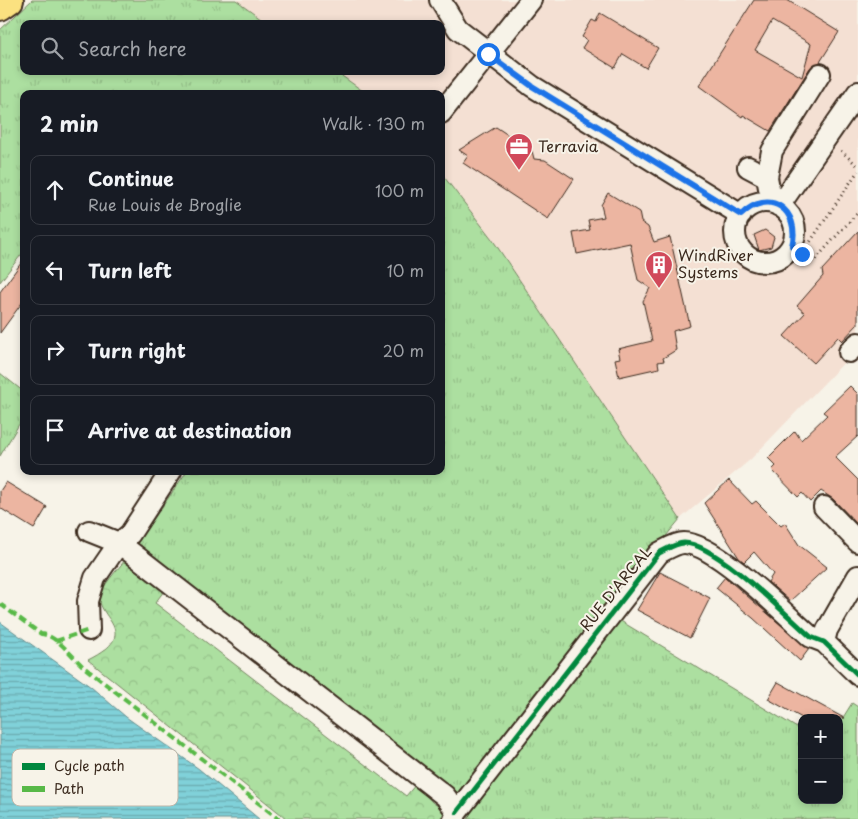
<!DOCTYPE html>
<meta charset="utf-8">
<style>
:root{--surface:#171b24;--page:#242831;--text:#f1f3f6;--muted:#9ea1a6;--line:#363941}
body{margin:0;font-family:"Playpen Sans",sans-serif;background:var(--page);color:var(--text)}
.controls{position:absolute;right:15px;bottom:15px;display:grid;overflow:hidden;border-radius:10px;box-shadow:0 2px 8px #0003}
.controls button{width:45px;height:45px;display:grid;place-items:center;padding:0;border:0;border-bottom:1px solid var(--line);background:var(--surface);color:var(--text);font:25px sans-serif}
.stop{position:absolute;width:15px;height:15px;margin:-11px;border:4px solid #1a73e8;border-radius:50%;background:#fff}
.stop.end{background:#1a73e8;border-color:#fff;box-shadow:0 1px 5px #0008}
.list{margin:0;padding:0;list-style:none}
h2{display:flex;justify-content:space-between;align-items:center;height:65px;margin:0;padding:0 20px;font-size:21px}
h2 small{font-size:16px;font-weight:400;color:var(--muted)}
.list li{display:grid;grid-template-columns:32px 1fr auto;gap:15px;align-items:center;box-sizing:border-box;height:70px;margin:0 10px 10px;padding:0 10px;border:1px solid var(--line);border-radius:10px}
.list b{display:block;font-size:19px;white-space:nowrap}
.list p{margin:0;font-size:16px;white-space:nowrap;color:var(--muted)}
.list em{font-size:16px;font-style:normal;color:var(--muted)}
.icon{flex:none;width:28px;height:28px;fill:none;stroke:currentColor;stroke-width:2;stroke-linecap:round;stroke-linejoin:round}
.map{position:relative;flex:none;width:858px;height:819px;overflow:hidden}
.search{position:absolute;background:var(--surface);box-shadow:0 2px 8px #0003;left:20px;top:20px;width:425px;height:55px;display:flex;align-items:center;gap:12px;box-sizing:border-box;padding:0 18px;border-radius:10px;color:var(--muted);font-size:19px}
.panel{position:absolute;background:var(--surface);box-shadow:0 2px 8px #0003;left:20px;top:90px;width:425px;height:385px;border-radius:10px}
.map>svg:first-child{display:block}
.built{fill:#f4e0d3}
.grass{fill:url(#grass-tufts);stroke:#74845f}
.park{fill:url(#park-crowns);stroke:#74845f}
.water{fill:url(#water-rules);stroke:#648e8e}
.building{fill:#ecb5a1;stroke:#3b2a1e;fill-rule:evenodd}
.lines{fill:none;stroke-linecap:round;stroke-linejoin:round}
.minor-casing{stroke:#3b2a1e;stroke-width:24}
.major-casing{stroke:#3b2a1e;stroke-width:30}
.path{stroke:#3b2a1e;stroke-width:3;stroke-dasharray:1 4;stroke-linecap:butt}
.minor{stroke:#f7f3e8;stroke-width:20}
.major{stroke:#fbe180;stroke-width:26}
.quiet{stroke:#58b947;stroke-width:4;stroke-dasharray:8 4;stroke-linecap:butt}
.cycleway-casing{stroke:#f7f3e8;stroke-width:8}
.cycleway{stroke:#00873e;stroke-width:5}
.route{stroke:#1a73e8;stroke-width:6}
.labels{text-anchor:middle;stroke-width:4;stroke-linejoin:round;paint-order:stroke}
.poi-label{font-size:15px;fill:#3b2a1e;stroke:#f7f3e8;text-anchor:start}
.street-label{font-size:15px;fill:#3b2a1e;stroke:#f7f3e8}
.key{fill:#f7f3e8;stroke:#bfb7ab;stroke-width:1}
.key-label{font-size:14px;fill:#3b2a1e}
</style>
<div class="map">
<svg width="858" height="819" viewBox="0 0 858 819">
<defs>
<pattern id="grass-tufts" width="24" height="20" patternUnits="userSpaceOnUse" patternTransform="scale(1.25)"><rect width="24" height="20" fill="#acdfa0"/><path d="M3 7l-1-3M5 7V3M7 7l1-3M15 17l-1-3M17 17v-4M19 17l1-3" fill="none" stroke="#95c089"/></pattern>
<pattern id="park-crowns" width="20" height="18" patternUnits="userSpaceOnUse" patternTransform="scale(1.25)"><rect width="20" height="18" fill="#acdfa0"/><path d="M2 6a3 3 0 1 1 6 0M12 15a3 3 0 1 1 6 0" fill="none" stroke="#95c089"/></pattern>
<pattern id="water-rules" width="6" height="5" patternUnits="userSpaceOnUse" patternTransform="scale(1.25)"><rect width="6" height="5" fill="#80d1d9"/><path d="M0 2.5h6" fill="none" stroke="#6aaaaf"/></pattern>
</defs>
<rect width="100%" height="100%" fill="#f7f3e8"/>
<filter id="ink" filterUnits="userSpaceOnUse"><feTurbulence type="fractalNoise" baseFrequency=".02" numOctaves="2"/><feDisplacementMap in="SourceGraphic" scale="10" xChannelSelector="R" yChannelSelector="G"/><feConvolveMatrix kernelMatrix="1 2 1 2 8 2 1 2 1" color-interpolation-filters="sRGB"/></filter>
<g filter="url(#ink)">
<path class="built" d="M236,0h622v348l-107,111 -71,60 -188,-280 -51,-66v-79h-74l-32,-23h106v-47h-172z"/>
<path class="grass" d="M32,0h204l33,24h-245v47h311l32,23h-343v157l-24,31v-252z
M441,173l51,66 188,280 -70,85 9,16 183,111v69h37v-76l13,-21 6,4v112h-390l6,-14 -337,-262 50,-72h254z
M0,373l24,19v24l-24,40z"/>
<path class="park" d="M125,560l39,31 -9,12 251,193 10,-12 16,18 13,9 -5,8h-153l-199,-159c56,-28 7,-42 12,-65 2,-9 19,-27 25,-35z"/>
<path class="water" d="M0,622l91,65 35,30 73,52 60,50h-259z"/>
<path class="building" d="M754,0h33l52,32 -19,30 -10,6 -40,63 -27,-16 -1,2 -43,-31zM772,21l39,23 -9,33 -47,-27z
M600,13l58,35 -12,20 -23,-14 -8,14 -33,-20 5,-8 -5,-3 10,-17 4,2z
M496,127l36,24 2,8 11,1 29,19 -26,40 -85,-56 5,-7 -9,-6z
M608,193l31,19 2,10 7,5 6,15 16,-5 20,89 -17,5 3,19 -13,8 1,3 -6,1 1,6 -40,9 -4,-18 5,-1 -2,-9 34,-8 -9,-40 7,-13 -12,-8 -8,-37 -53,11 -4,-21 17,-3 -2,-10 16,-3 -3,-12z
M765,230l9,7 -3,10 -12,3 -5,-15z
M858,231v93l-16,17 -4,-4 -24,26 -30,-27 21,-23 -8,-7 26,-30 -1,-6z
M24,259v41l-24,33v-41z
M850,386l8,8v42l-23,21 23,23v45l-25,-26 -12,-8 -11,11 -8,-9 -4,4 -26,-27 4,-4 -8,-8 27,-27 6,9 26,-25 -4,-3z
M729,480l23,24 4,-3 25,25 4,-3 14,22 28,22 -37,34 -22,-19 5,-8 -19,-22 -10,10 -5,-4 -35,-55z
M6,482l41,25 -13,22 -34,-21v-17z
M660,572l50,26 -20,40 -53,-28z
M725,577l84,72 -9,12 -47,-43 -37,-30z
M778,682l66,36h-42l-34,-19z"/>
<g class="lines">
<defs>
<path id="minor" d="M440,0l18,29 74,57 209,129
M441,113l90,-113
M748,167l19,10 2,11
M767,177l5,-26 48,-77
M735 232a30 30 0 1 1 60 0a30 30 0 1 1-60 0Z
M779,206l79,-114
M849,352l9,-9
M824,507l34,35
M89,531l30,12 326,253 12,16
M89,630l-1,-29 7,-23 24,-35 11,-9 41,-63
M824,642l3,-12 31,-54
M454,819l3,-7 202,-259c8,-4 17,-10 25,-10 31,0 102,72 127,94l13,5 34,33"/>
<path id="major" d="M0,7l10,-7"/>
</defs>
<use href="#minor" class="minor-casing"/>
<use href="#major" class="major-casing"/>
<path class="path" d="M841,151l17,15
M792,246l21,16 45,-50
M802,254l56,-83"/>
<use href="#minor" class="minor"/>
<use href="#major" class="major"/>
<path class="quiet" d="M0,604l41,30c16,1 32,24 44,34l194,151
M56,641l33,-11"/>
<defs>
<path id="cycleway" d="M457,812l202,-259c8,-4 17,-10 25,-10 31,0 102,72 127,94l13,5 34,33"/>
</defs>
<use href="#cycleway" class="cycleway-casing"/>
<use href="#cycleway" class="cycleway"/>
</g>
</g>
<g class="lines" filter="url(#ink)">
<path class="route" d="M488,54l44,32 209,129c28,-28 60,-5 51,31l10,8"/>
</g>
<defs>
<symbol id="office-pin" viewBox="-11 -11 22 30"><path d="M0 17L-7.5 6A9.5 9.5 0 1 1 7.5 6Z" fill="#d1495b" stroke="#f7f3e8"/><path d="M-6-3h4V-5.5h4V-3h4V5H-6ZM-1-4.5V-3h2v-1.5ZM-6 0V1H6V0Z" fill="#fff"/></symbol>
<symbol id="building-pin" viewBox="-11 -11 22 30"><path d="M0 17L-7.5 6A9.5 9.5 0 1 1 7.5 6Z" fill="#d1495b" stroke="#f7f3e8"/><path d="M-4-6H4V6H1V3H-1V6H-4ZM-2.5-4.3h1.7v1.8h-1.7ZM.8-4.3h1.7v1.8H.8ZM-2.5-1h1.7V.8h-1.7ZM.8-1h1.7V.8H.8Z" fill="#fff"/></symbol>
</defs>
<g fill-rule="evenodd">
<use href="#office-pin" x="503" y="131" width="32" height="43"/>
<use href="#building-pin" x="643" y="249" width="32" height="43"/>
</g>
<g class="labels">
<g class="poi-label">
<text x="538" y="152">Terravia</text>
<text x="678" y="261">WindRiver<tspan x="678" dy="17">Systems</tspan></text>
</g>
<g class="street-label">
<text transform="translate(616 589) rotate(-51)" y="5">RUE D'ARCAL</text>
</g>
</g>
<rect x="12" y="749" width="166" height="57" rx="8" class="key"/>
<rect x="22" y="763" width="23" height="7" fill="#00873e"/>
<rect x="22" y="786" width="23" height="6" fill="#58b947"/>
<g class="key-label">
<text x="54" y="771">Cycle path</text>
<text x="54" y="794">Path</text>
</g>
</svg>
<div class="controls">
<button>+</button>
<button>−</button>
</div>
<div class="stop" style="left:488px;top:54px"></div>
<div class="stop end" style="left:802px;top:254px"></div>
<div class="search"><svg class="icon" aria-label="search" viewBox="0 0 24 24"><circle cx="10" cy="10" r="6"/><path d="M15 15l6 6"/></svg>Search here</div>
<section class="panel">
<h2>2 min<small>Walk · 130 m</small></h2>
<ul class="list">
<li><svg class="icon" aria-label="ahead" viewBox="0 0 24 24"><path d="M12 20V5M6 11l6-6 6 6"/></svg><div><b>Continue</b><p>Rue Louis de Broglie</p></div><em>100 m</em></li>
<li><svg class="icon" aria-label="left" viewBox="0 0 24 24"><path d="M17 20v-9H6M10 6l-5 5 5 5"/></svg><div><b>Turn left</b></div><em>10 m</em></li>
<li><svg class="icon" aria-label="right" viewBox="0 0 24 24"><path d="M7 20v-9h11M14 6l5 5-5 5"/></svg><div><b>Turn right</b></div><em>20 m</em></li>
<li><svg class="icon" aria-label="arrive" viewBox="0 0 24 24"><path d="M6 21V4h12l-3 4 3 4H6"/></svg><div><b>Arrive at destination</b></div></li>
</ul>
</section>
</div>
